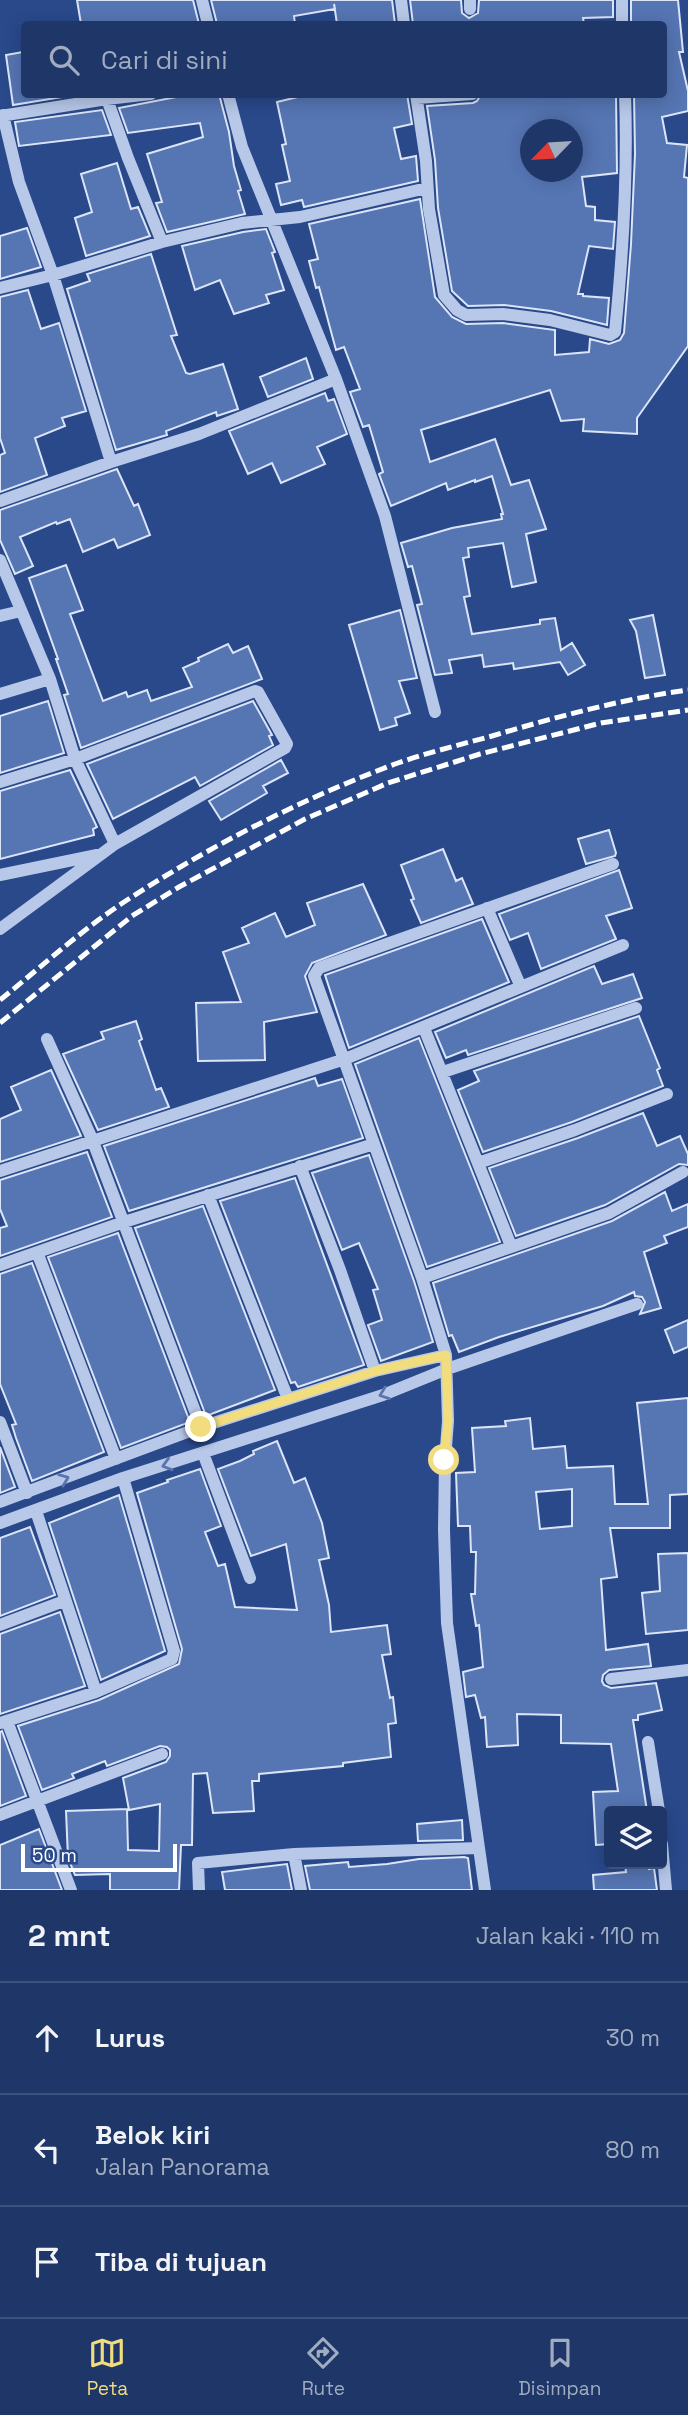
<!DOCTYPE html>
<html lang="id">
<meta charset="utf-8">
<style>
:root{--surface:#1f3768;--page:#2c4271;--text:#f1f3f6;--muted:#a1acc0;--line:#3c517c;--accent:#f1dc7e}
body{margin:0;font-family:"Space Grotesk",sans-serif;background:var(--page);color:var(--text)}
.controls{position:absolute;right:21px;bottom:21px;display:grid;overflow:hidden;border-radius:7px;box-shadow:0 4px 18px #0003}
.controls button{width:63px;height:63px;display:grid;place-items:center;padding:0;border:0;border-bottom:2px solid var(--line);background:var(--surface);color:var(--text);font:35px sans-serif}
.compass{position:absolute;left:520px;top:119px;width:63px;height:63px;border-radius:50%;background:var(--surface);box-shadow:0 4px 18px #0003;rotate:245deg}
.scale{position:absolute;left:21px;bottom:18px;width:156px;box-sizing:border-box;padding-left:7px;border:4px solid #fff;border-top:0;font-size:19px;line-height:24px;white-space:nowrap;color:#fff;-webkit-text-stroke:5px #29498b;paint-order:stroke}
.stop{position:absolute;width:21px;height:21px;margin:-16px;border:5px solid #f1dc7e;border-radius:50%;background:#fff}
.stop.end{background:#f1dc7e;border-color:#fff;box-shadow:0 2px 7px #0008}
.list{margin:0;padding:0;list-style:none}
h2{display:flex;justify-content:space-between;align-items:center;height:91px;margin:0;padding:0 28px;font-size:30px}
h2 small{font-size:23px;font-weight:400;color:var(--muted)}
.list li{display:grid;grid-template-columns:46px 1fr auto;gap:21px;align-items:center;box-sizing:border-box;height:112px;padding:0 28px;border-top:2px solid var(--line)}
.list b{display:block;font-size:26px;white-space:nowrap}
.list p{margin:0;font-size:23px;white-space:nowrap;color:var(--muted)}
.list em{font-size:23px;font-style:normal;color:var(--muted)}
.icon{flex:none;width:38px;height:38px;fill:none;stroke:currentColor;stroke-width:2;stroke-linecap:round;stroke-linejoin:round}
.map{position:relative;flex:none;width:688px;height:1890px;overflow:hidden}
.search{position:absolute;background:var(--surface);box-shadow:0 4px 18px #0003;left:21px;right:21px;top:21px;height:77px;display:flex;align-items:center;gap:18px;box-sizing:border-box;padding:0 24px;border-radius:7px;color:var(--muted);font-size:26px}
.sheet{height:427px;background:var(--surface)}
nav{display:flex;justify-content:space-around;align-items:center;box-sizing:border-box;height:98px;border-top:2px solid var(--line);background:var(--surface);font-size:19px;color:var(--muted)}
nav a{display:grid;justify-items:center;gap:4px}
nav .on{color:var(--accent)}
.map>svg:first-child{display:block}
.building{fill:#5575b3;stroke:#dbe5f7;stroke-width:2;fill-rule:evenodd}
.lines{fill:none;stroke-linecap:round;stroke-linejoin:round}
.minor{stroke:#b7c8e9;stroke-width:12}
.rail{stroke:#fff;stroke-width:5;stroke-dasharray:12 5;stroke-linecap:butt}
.oneway{stroke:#5b75ac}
.route{stroke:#f1dc7e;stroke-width:9}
</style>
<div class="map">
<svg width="688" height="1890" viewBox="0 0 688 1890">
<rect width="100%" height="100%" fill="#29498b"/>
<path class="building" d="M77,0h116l6,24h-118z
M211,0h181l3,24h-58l-3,-20 1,5 -41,7 1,8h-78z
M410,0h51l1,13 7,5 9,-5 1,-13h134v17l-30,1 1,6h-171z
M631,0h47l5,52h-4l9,39v20l-26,6 5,26 20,2 -3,32 4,1v168l-51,72v16l-54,-3 1,-12 -23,2 -11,-31 -129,40 9,32 65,-23 16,46 18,-5 17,49 -20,5 10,48 -24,5 -9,-44 -35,5 1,9 -6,1 7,38 -6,1 8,37 68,-10v-4l15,-2 6,32 11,-7 13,22 -17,10 -8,-13 -46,7 -1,-6 -29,4 -2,-12 -33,5 3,13 -17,2 -18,-70 5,-1 -10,-38 -4,1 -7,-24 51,-15 50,-9 -1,-5h2l-11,-38 -17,6v-2l-27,10 -2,-7 -55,23 -12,-32 4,-2 -14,-47 -6,2 -13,-35 10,-3 -16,-42 -8,3 -17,-63 -3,1 -7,-27 9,-2 -9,-35 111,-25 15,98 17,20 14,7 37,-1 52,7v25l34,-3 1,-13 19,5 11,-4 4,-7 7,-89 4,-90 -1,-60h29v-70h-32z
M23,52l1,42h56l-67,11 -7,-50z
M192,94h27l10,38 5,34 7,24 -3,1 7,23 -78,18 -11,-29 6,-1 -15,-48 56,-17 -3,-14 -72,10 -9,-25z
M310,94h97l5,30 -18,4 7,31 15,-3 2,25 -114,26 -2,-7 -21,5 -5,-21 14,-3 -8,-36 4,-1 -9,-42z
M481,94h12v3l73,-3v3l50,-3 1,79 -35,4 4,29 9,1v13l20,2 -2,27 -24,-3 -11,48h5v2l26,2 -2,27 -56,-14 -47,-6 -36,1 -16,-15 -14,-83 -3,-48 -8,-54 46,-3 4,-2zM530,130h42v42h-42z
M102,110l9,25 -92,11 -4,-24z
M117,163l14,46 7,-2 12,29 -64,20 -11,-38 17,-6 -11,-38z
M27,228l14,39 -41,12v-43z
M266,229l9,23 -3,1 12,37 -18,5 3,8 -35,11 -14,-34 -25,10 -13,-44 61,-14z
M151,254l26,81 -6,1 15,37 4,1 33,-10 15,45 -21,7 -1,-4 -50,19 1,4 -51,15 -49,-161 23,-8 -3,-7z
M28,290l13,39 18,-6 27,88 -24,7 3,8 -30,12 12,37 -47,17v-37l5,-2 -5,-15v-141z
M306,358l7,21 -45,18 -8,-20z
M325,393l3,8 6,-2 13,35 -30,13 8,17 -44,19 -9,-20 -24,11 -19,-43z
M117,469l17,37 4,-2 12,31 -32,13 -4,-9 -31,13 -13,-33 -13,5 -1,-2 -36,15 13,29 -18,8 -15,-34v-30z
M66,565l17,45 -13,4 33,87 23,-9 2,5 19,-7 4,11 41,-14 -9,-19 16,-7 -1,-3 30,-14 5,9 15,-7 14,33 -181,69 -17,-53 4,-1 -12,-35h2l-29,-81z
M400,610l17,68 -18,3 11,32 -15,5 2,7 -17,5 -31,-105z
M653,615l12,60 -20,3 -9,-47 -6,-11z
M48,701l16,52 -64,20v-57z
M253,701l19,34 -3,1 4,9 -73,41 -5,-9 -82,42 -26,-55z
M281,760l7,13 -25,13 4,7 -46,27 -12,-19z
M70,770l27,57 -4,2 1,6 -94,24v-68z
M609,830l7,23 -1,3 -29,8 -8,-25z
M443,849l13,32 6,-3 11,26 -52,19 -10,-23 3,-1 -13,-34z
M619,870l13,38 -26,8 10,23 -75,30 -13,-36 -18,7 -11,-26z
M363,884l23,51 -74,28 -7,13 12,36 -53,10 1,38 -67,1 -2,-58 45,-1 -18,-50 26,-9 -7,-15 33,-15 11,24 29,-12 -8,-22z
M482,919l27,63 -160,66 -24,-73z
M594,966l8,18 31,-10 9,24 -174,57 -2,-5 -20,8 -11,-26z
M639,1016l21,52 -3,2 6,16 -91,36 -89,30 -25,-62 21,-9 -5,-10z
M136,1021l6,18 -3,2 17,49 5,-2 8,19 -71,23 -35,-76 41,-15 -3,-7z
M419,1038l81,204 -73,25 -72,-203z
M51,1070l30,66 -81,26v-43l21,-9 -10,-23z
M315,1078l3,8 24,-7 21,59 -234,73 -25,-65z
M643,1113l14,33 23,-10 8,18v11l-9,-1 -74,41 -89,31 -27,-68 89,-30z
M87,1152l25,65 -112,39v-28l7,-2 -7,-17v-29z
M369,1155l45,126 19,61 -52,19 -13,-36 14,-5 -9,-30 5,-1 -19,-46 -17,7 -30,-77z
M295,1178l69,187 -66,22 -3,-5 -4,1 -71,-182z
M665,1192l7,19 16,-7v23l-24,9 3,7 -23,9 17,56 -21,6 5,-12 -3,-5 -7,-1 -1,-4 -31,14 -104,31 -40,15 -7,-17 -3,1 -16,-53 179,-62z
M203,1206l72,184 -69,26 -71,-188z
M118,1233l72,189 -69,26 -73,-191z
M32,1263l72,189 -72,29 -16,-43 -4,-13 4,-1 -16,-40v-110z
M688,1320v27l-14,6 -9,-23z
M688,1398v96l-18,1v33h-60l7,49 -16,2 5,71 42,-6 3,22 -42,4 -6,5 -1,6 2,4 7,3 45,-5 6,27 -24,5v5h-5l14,91h-38v33l-13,1 -3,-53 25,-1 -7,-47 -50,-1v-28l-44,-1 1,31 -31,2 -2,-30 -4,1 -6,-23 -9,2 -3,-25 20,-5 -4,-42 -3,1 -5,-32h4l1,-42h-5l-1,-26h-12l-2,-53 19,-1 -3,-44 34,-2 -1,-5 25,-3 3,31 32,-3 2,22 46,-2 2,38h33l-11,-101zM572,1489v37l-32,3 -4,-37z
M277,1441l17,42 11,-5 17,45 7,35 -10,2 10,45 2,27 56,-7 4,29 -9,1 8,43 3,-1 3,26 -8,1 3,33 -48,6v3l-84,8v7h-7l2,30 -41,2 -6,-40 -14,1 -1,71h-11l-2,45h-69v-16l-35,1 -7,-17 -2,-47 61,-2 1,41 31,1 1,-47 -31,6 -6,-32 43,-16 4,-6v-6l-3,-3 -7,-1 -53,20 -2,-5 -33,13 2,4 -32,12 -24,-64 81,-26 80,-36 3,-15 -45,-156 31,-11 -1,-2 33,-11 21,57 -16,6 13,34 7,-2 10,43 62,3 -11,-66 -35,12 -33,-87 22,-8 14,-7 -1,-3z
M0,1447l15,40 -15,6z
M119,1495l46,156 -64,29 -52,-157z
M30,1527l25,68 -55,21v-78z
M688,1553v77l-42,4 -4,-41 18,-2 -2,-37z
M60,1612l25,74 -85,28v-80z
M2,1731l24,65 -26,10v-74z
M462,1820l1,20 -45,1 -1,-17z
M39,1829l23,61h-62v-45z
M464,1857l4,1 4,32h-162l-5,-24 43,-4 1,5 38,-3 32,-5z
M287,1864l5,26h-67l-3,-18z
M625,1864h23l1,5 5,-1 3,22h-63l-1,-15 33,-3z"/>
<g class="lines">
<path class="minor" d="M202,0l6,24
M401,0l3,24
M470,0v9
M622,0v24
M228,94l14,53 94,232 49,137 50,196
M416,94l10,67 3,48 15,86 13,15 9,5 37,-1 47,6 60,15 5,-3c8,-79 13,-158 10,-238
M417,98l55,-4
M107,99l21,59 34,84
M3,115l16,67 34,93 58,187
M0,116l107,-17 44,-5
M0,288l53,-13 109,-33 80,-19 58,-6 127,-29
M0,501l111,-39 88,-28 137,-55
M0,560l50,119 25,80 40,85
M0,616l21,-5
M0,694l50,-15
M0,782l75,-23 180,-68 3,1 29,52 -2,4 -170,96 -115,85
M0,875l97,-20
M487,908l33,77
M424,1028l87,218
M47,1039l45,100 109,288
M443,1072l193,-64
M478,1163l97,-33 92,-36
M300,1166l40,104 35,101
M0,1171l345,-112 278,-114
M208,1195l80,204
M37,1252l79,207
M0,1265l124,-43 250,-78
M422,1278l187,-65 74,-41
M0,1422l27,71
M203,1453l47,125
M0,1502l201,-75 174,-56 71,-16
M36,1511l60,181
M0,1523l123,-45 260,-83 64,-26 190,-65
M0,1625l64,-24
M611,1679l77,-9
M7,1721l64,169
M0,1723l96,-31 76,-33 2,-8 -51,-173
M648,1742l11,69
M0,1815l162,-61
M662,1844l4,46
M479,1848l6,42
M294,1854l7,36
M199,1890l-1,-27 96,-9 185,-6 -32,-225 -3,-93 1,-70 3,-39 -2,-66 -24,-77 -108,-302 5,-8 294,-104"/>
<path class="rail" d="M0,1000c40,-32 78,-67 121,-96 85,-56 178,-104 274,-140 31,-11 64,-19 97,-28 64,-19 130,-37 196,-46
M0,1023l132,-107 47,-29 126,-68 83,-36 92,-29 121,-31 87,-13"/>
</g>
<defs><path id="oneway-chevron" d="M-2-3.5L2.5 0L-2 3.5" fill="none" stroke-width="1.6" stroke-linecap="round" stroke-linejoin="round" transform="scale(1.75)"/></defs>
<g class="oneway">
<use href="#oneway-chevron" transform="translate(384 1394) rotate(160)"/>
<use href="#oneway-chevron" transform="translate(167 1465) rotate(163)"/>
<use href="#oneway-chevron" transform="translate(64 1479) rotate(-21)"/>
</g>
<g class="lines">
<path class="route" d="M201,1427l174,-56 71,-16 2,66 -4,39"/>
</g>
</svg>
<div class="controls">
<button><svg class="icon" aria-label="layers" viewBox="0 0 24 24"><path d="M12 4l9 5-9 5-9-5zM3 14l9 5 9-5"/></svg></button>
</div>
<svg class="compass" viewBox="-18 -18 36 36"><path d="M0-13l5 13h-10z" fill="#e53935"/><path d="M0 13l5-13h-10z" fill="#a1acc0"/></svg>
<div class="scale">50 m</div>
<div class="stop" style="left:444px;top:1460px"></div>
<div class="stop end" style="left:201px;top:1427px"></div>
<div class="search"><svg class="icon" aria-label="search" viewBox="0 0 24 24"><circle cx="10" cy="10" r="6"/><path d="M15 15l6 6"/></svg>Cari di sini</div>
</div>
<section class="sheet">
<h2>2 mnt<small>Jalan kaki · 110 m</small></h2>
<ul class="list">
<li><svg class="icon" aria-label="ahead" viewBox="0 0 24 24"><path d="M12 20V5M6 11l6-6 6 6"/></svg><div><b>Lurus</b></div><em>30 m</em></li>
<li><svg class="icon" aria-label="left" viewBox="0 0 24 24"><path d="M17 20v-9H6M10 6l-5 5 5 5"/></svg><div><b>Belok kiri</b><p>Jalan Panorama</p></div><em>80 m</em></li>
<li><svg class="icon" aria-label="arrive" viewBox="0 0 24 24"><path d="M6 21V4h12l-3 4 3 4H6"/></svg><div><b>Tiba di tujuan</b></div></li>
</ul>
</section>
<nav>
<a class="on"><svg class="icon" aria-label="map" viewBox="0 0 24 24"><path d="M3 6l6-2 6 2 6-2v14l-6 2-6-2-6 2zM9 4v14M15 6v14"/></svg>Peta</a>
<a><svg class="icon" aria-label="directions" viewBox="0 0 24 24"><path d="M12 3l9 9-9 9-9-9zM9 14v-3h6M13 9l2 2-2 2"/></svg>Rute</a>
<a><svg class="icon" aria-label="saved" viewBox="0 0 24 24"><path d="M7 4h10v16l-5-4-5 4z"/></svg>Disimpan</a>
</nav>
